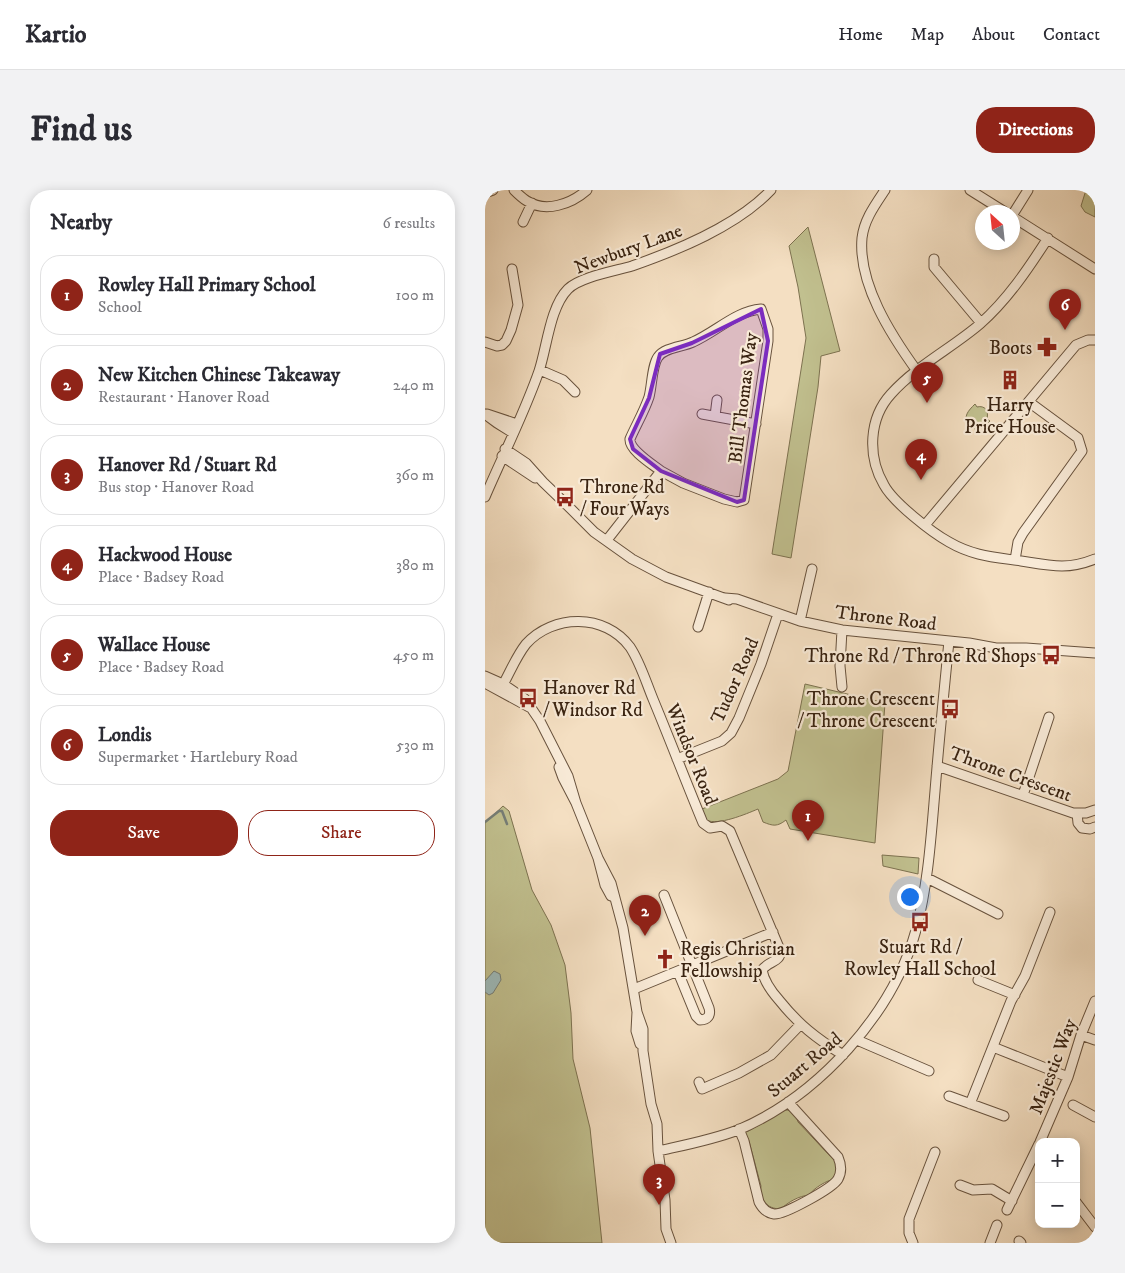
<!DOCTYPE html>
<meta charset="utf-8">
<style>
:root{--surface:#fff;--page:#f2f2f3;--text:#2b2b33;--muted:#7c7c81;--line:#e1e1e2;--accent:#8f2418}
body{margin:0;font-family:"IM FELL DW Pica",serif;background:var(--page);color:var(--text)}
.controls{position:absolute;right:15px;bottom:15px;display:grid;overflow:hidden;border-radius:10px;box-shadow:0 2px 12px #0003}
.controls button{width:45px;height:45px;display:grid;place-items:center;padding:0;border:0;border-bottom:1px solid var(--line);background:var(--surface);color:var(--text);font:25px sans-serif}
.compass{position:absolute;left:490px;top:15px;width:45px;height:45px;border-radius:50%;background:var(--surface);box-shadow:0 2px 12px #0003;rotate:333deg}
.you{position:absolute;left:424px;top:706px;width:18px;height:18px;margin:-12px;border:4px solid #fff;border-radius:50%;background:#1a73e8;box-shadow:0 0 0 8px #1a73e833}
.badge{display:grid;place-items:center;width:32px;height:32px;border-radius:50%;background:var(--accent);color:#fff;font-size:16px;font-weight:700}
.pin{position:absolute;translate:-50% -41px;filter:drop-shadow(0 1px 2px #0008)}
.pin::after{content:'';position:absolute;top:26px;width:18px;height:15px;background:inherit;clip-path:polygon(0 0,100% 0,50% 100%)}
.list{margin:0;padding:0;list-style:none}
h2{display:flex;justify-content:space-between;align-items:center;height:65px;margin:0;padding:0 20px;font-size:21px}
h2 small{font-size:16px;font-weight:400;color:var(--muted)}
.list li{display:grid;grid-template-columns:32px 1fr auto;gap:15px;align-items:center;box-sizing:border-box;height:80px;margin:0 10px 10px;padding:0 10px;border:1px solid var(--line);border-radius:20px}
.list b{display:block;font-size:19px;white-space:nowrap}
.list p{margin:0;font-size:16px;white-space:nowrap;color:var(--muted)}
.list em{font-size:16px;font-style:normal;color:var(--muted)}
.actions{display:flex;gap:10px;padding:15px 20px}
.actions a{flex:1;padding:11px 0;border:1px solid var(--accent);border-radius:20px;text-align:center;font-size:18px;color:var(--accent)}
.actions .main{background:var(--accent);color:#fff}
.map{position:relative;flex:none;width:610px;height:1053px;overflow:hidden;border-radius:20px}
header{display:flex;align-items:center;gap:30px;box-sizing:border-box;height:70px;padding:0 25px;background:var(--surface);border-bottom:1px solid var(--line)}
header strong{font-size:24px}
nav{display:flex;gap:28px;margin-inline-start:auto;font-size:18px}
.intro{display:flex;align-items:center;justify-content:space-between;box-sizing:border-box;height:120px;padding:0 30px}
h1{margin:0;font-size:35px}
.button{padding:12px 22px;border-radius:20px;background:var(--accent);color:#fff;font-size:18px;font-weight:700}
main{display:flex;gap:30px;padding:0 30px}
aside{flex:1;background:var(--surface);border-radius:20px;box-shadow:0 2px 12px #0003}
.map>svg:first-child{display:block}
.green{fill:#c1c08f;stroke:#7d7250}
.water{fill:#9ebbbb;stroke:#767e77}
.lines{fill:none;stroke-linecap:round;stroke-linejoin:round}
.stream{stroke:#767e77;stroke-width:2.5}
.minor-casing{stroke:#68523d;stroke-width:11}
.minor{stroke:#f8ead7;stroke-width:9}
.marked{fill:#7b2cbf;fill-opacity:0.2;stroke:#7b2cbf;stroke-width:4;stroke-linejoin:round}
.labels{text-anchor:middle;stroke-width:4.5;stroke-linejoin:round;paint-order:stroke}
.street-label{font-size:19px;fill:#392311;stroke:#f8ead7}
.poi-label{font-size:19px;fill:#392311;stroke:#f8ead7;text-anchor:end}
</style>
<header>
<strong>Kartio</strong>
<nav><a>Home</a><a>Map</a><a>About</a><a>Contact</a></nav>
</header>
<div class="intro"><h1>Find us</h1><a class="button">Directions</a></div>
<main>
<aside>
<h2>Nearby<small>6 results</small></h2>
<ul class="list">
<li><span class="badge">1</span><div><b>Rowley Hall Primary School</b><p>School</p></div><em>100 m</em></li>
<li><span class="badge">2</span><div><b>New Kitchen Chinese Takeaway</b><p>Restaurant · Hanover Road</p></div><em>240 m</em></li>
<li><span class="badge">3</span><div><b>Hanover Rd / Stuart Rd</b><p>Bus stop · Hanover Road</p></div><em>360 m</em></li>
<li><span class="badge">4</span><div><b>Hackwood House</b><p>Place · Badsey Road</p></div><em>380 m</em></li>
<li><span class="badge">5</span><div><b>Wallace House</b><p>Place · Badsey Road</p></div><em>450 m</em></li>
<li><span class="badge">6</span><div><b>Londis</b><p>Supermarket · Hartlebury Road</p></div><em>530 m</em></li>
</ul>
<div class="actions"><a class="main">Save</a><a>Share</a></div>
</aside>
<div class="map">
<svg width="610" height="1053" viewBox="0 0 610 1053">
<rect width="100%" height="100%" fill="#f4dfc2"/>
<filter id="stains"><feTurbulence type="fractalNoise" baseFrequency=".004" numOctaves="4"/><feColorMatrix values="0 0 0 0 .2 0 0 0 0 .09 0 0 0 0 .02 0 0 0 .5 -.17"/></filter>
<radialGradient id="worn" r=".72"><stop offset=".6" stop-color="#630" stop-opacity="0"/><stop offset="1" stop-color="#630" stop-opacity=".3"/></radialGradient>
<path class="green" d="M601,0h9v27l-10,-5 -4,-6z
M323,37l32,124 -19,5 -3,31 -27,171 -19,-4 34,-216 -8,-51 -9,-41z
M490,214l2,3c8,-2 12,4 10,12l3,2c-7,7 -12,11 -22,5 -5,-10 0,-15 7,-22z
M320,494l80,19 -10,140 -85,-14 -4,-9c-9,7 -13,6 -23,2l-5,-13c-12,5 -40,17 -52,11l-4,-11 76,-30 10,-8z
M18,616l6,5 23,79 19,35 14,40 6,48 2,46 17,69 12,115h-117v-420z
M397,665l37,3 -1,16 -35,-8z
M300,920c8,0 11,5 13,12l32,34 5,3 3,6 -3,14c-8,1 -21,9 -26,16 -10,1 -21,7 -28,14 -14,0 -22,-9 -20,-23l-12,-45 -4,-8z"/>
<path class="water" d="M9,781l6,3 1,6 -8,13 -4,2 -4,-3v-11z"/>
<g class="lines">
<path class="stream" d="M0,632l14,-11h3l5,13"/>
<defs>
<path id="minor" d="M29,0c4,4 8,8 13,11 19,12 44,3 60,-11
M400,0c-10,15 -21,30 -23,48 -4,46 29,97 55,133
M485,0l35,22
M0,3l8,-3
M528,24l15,-24
M528,27l82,52
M38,32l9,-19
M563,48c-20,31 -40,61 -68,86 -28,24 -64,42 -89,70 -22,24 -24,62 -7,91 9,17 47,47 65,57 24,14 45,15 72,19 13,2 28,5 41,5 11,0 23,-3 33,-7
M449,69v8l47,56
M0,152l12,4 5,-1 4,-4 5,-11 7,-25 -6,-36
M55,180l23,10 12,12
M0,224l12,9 16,10
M2,224l30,10
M217,224l54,10
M230,226l2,-16
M20,259l21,14 17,19 28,27 23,23 38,27 34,18 63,23
M17,266l33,22
M0,307c18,-42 39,-83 54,-126 8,-24 11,-64 29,-82 12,-12 47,-18 64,-23 46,-16 105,-40 139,-76
M440,335l151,-180 12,-5h7
M122,350l54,-69c-9,-7 -32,-21 -31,-32 6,-14 14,-27 19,-42 3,-11 3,-32 9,-40 7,-10 25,-10 35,-15 23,-10 43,-31 68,-33l7,20v12l-24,159 -7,2 -13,-3 -41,-16 -22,-12
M530,370l3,-18 5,-9 59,-82 -4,-13 -49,-36
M240,408l12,1 63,22 42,9 127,13 27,5h30l69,5
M315,431l12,-52
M213,437l11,-35
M0,486l18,8 22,15 15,22 28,55 8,27
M0,493l44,24
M357,497l-2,-21 2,-36
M15,500c9,-15 15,-32 26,-46 27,-30 79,-31 104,3 10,15 16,35 23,52 17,41 33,83 50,124l7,5 12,-2 8,5 50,119c2,12 -12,11 -18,20 2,11 9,21 17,30 20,25 37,38 64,55
M192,569l45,-18 9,-8 8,-15 22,-54 17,-50
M452,576l136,47h13l9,-3
M74,577l4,11 13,25 22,55 7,27 6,11
M538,605l26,-78
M592,623l1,10 4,5 8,1 5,-2
M113,668l13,25 12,45 14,84 -1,19 4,13
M442,688l71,36
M179,705l45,113c2,7 -1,12 -9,12l-4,-4 -18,-44
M493,790l37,15
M149,799l139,-57
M152,822l6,17v22l8,53 6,20 1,27 7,49 1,29 5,14
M596,845l14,5
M372,850l72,31
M508,857l75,30
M214,892l3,7 37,-16 32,-18 29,-30
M464,906l55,20
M485,914l41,-103 14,-25 25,-64
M588,915l22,12
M254,939l5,12 15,61c3,6 8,11 15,12 10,1 59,-26 64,-35 4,-7 3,-15 0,-22l-50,-55
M555,952l28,-65 13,-42 14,-34
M173,961c27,-6 54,-11 80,-21 80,-34 155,-116 178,-200 12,-45 15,-92 19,-139 4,-50 9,-100 14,-150
M475,995l13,5 19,-1 20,12
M591,1012l19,25
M522,1020l32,-66
M534,1051l2,2
M428,1053l-4,-10v-14l26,-67
M505,1053l7,-18"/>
</defs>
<use href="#minor" class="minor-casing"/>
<use href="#minor" class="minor"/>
</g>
<path class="marked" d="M276,119l7,32 -24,159 -7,2 -76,-31 -28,-22 -3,-10 19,-41 11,-44 32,-11z"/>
<defs>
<symbol id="pharmacy-bare" viewBox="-9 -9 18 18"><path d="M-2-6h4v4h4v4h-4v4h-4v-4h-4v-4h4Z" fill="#8f2418" stroke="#f8ead7" stroke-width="2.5" paint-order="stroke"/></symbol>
<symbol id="building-bare" viewBox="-9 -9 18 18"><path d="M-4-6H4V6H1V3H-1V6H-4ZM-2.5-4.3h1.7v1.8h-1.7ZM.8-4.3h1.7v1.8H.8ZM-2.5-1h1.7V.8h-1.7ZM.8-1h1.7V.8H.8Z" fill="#8f2418" stroke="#f8ead7" stroke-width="2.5" paint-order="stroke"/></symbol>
<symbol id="bus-bare" viewBox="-9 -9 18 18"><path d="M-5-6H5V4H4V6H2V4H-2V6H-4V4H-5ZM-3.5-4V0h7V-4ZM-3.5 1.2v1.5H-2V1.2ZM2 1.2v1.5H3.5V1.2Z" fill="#8f2418" stroke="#f8ead7" stroke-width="2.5" paint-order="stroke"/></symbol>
<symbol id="church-bare" viewBox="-9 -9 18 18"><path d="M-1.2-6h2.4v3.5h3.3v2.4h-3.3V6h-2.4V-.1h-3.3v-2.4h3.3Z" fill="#8f2418" stroke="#f8ead7" stroke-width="2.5" paint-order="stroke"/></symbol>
</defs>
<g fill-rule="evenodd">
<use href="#pharmacy-bare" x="548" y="143" width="28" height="28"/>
<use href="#building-bare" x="511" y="176" width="28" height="28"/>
<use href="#bus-bare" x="66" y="293" width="28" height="28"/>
<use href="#bus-bare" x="552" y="451" width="28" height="28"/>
<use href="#bus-bare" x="29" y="494" width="28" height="28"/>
<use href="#bus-bare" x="451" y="505" width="28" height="28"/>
<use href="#bus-bare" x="421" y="718" width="28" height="28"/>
<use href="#church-bare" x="166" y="755" width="28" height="28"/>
</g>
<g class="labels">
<g class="street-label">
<text transform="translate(143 58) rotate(-20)" y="7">Newbury Lane</text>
<text transform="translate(257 208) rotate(-83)" y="7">Bill Thomas Way</text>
<text transform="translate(401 427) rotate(7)" y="7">Throne Road</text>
<text transform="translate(249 490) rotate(-66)" y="7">Tudor Road</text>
<text transform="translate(208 564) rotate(68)" y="7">Windsor Road</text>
<text transform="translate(526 583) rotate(20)" y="7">Throne Crescent</text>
<text transform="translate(319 874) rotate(-40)" y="7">Stuart Road</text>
<text transform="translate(567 876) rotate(-69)" y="7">Majestic Way</text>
</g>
<g class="poi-label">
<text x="547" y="164">Boots</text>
<text x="525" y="221" text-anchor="middle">Harry<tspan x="525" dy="22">Price House</tspan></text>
<text x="95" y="303" text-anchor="start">Throne Rd<tspan x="95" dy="22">/ Four Ways</tspan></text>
<text x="551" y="472">Throne Rd / Throne Rd Shops</text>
<text x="58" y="504" text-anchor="start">Hanover Rd<tspan x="58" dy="22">/ Windsor Rd</tspan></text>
<text x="450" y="515">Throne Crescent<tspan x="450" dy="22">/ Throne Crescent</tspan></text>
<text x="435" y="763" text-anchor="middle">Stuart Rd /<tspan x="435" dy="22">Rowley Hall School</tspan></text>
<text x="195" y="765" text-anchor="start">Regis Christian<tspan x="195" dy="22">Fellowship</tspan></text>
</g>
</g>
<rect width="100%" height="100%" filter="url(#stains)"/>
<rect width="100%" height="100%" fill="url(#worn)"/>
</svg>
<div class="controls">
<button>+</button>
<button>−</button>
</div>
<svg class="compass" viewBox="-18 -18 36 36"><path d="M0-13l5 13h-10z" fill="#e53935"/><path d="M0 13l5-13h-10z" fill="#7c7c81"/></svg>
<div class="you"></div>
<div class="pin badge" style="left:323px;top:651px">1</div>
<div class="pin badge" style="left:160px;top:746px">2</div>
<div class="pin badge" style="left:174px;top:1015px">3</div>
<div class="pin badge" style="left:436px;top:290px">4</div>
<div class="pin badge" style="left:442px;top:213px">5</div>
<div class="pin badge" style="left:580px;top:140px">6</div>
</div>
</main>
